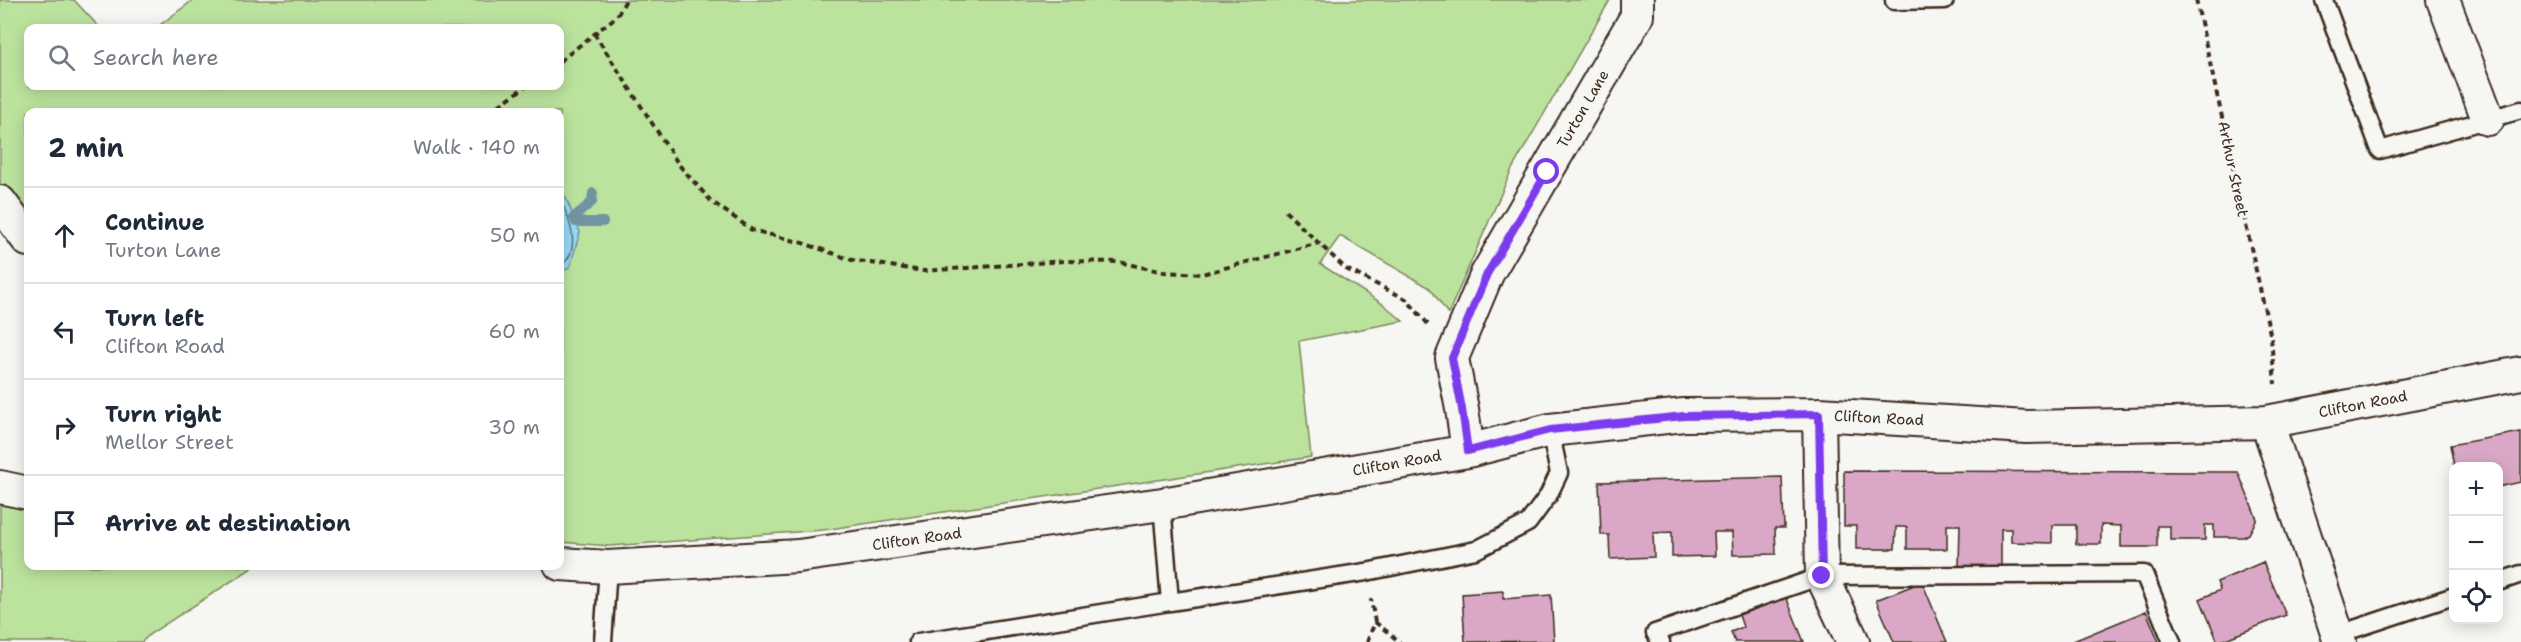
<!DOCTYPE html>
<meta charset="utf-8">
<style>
:root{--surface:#fff;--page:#f2f2f3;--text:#1f2937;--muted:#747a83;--line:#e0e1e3}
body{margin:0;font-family:"Shantell Sans",sans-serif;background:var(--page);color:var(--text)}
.controls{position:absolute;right:18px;bottom:18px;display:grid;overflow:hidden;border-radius:12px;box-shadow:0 3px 15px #0003}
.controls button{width:54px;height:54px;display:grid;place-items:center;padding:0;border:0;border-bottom:2px solid var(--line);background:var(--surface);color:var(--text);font:30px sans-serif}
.stop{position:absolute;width:18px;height:18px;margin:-14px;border:4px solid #7c3aed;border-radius:50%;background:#fff}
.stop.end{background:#7c3aed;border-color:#fff;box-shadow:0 2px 6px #0008}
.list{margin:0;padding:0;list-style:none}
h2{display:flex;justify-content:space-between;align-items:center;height:78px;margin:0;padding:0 24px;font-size:26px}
h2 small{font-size:20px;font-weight:400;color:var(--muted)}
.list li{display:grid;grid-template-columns:39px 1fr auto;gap:18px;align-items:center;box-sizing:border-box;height:96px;padding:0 24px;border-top:2px solid var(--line)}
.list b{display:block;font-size:22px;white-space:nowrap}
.list p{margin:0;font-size:20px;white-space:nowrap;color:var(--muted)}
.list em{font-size:20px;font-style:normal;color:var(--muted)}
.icon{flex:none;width:33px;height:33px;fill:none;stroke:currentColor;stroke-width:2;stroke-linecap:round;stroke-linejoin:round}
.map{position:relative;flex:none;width:2521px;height:642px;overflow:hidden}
.search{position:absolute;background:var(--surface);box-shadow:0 3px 15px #0003;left:24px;top:24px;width:540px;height:66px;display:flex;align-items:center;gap:15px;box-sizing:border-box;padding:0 21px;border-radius:12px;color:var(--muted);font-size:22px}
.panel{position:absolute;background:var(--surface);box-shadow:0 3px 15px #0003;left:24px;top:108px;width:540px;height:462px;border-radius:12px}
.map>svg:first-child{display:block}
.green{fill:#bce39e;stroke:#7c865e;stroke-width:1.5}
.water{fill:#96dbf8;stroke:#7294a1;stroke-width:1.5}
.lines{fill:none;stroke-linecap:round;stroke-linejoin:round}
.shore{stroke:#5f7175;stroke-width:1.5}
.stream{stroke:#7294a1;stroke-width:10}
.building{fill:#daa8c6;stroke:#3b2a1e;stroke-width:1.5}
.service-casing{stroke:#3b2a1e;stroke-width:21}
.minor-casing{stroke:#3b2a1e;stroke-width:36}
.path{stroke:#3b2a1e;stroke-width:4;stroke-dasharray:6 4.5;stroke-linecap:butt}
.service{stroke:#f6f6f2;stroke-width:16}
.minor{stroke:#f6f6f2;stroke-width:32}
.route{stroke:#7c3aed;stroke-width:8}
.labels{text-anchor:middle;stroke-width:6;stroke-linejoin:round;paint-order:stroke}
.street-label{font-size:15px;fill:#3b2a1e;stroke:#f6f6f2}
</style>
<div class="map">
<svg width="2521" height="642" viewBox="0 0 2521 642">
<rect width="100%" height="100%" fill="#f6f6f2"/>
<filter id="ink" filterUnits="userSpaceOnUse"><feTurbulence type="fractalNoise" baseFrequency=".0167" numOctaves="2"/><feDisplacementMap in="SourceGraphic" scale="12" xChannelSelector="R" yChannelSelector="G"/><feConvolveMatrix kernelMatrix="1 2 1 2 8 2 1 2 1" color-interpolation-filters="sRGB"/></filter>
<g filter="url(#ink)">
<path class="green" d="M0,0h74l26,28h-72v58h532v-58h-404l37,-28h1417l-98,169 -64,145 -18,-26 -90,-52 -20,28 63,40 20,17 -104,20 12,116 -488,73 -213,16 -50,-4v-430h-532v109l-28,-37z
M0,505l28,5v56h227l-105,68 -8,8h-142z"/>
<path class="water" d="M560,192l5,4 15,36 -10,35 -10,6z"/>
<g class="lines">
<path class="shore" d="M560,199c9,18 23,53 0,67"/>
<path class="stream" d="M574,217l18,-15 1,-9
M576,222h27"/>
</g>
<path class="building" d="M2521,432v50l-23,5v-21h-44l-4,-21z
M1844,471l394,1 19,47 -8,15 -5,3h-30v-12h-9v15h-35v-14h-13v21h-36v-21l-20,-1v19h-25v-19h-24v18l-41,-1v-13h-10v38h-42l1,-42h-13v24h-40v-22h-11l-1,22h-39v-23h-12z
M1782,477l2,51h-9l1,26 -43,1 -1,-23h-18l1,24 -43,1v-25l-19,1 1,24 -44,2 -1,-24h-8l-2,-53z
M2263,562l23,53 -68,27 -18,-43 20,-9 -3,-8z
M1922,582l25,60h-53l-18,-42z
M1503,591v8l48,-4 3,46 -89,1 -3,-48z
M1786,597l18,45h-69l-4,-10 12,-5 -4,-12z
M2146,611l13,31h-88z"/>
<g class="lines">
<defs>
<path id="service" d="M2324,0l56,150 141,-40
M1894,1l51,-1
M1162,504l8,98 196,-30 110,-22 52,-27 20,-27 11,-23 -9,-43
M2498,582l23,-8
M2336,635l118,-39
M603,642l5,-75
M918,642l252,-40
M1661,642l-6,-9 167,-57 322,-2 28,68"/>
<path id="minor" d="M2443,0l45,119
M0,202l28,38
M1819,414l3,162 31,66
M2267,422l73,220
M1468,451l-6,-42 -10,-51 35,-84 150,-258v-16
M0,487l28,6
M560,564l48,3 190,-11 364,-52 306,-53 82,-21 134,-15 135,-1 207,13 241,-5 254,-49"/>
</defs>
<use href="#service" class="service-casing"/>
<use href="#minor" class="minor-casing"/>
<path class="path" d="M2196,0l75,338 4,46
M594,33l85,132 32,36 41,29 51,13 49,17 71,11 142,-10 54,1 45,10 38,2 117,-31
M560,61l57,-45 9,-16
M490,112l36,-26
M1285,211l61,58 60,30 22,25
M1375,622l25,20
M1367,642l8,-20 -4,-23"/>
<use href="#service" class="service"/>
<use href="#minor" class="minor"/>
</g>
</g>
<g class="lines" filter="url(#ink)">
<path class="route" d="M1547,172l-60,102 -35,84 10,51 6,42 82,-21 134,-14 135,-2 3,162"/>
</g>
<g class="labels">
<g class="street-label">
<text transform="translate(1583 109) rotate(-60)" y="5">Turton Lane</text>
<text transform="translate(2233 169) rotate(78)" y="5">Arthur Street</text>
<text transform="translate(2363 404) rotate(-11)" y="5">Clifton Road</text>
<text transform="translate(1879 418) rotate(3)" y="5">Clifton Road</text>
<text transform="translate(1397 463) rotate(-10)" y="5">Clifton Road</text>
<text transform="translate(917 539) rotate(-8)" y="5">Clifton Road</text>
</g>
</g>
</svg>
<div class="controls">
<button>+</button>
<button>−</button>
<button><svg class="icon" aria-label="locate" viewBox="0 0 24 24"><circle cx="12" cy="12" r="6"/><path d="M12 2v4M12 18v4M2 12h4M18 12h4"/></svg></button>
</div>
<div class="stop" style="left:1547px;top:172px"></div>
<div class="stop end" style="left:1822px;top:576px"></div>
<div class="search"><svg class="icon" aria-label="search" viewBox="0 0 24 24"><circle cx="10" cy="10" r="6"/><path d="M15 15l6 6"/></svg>Search here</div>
<section class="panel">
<h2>2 min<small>Walk · 140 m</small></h2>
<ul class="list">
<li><svg class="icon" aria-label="ahead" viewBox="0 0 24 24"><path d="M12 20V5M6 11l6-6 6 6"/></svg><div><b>Continue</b><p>Turton Lane</p></div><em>50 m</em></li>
<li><svg class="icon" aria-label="left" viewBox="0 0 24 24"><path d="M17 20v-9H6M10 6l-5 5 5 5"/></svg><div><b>Turn left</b><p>Clifton Road</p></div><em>60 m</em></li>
<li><svg class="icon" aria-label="right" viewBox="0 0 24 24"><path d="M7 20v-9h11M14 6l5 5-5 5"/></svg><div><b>Turn right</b><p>Mellor Street</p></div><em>30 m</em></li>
<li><svg class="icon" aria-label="arrive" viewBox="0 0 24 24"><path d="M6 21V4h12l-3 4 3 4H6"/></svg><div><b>Arrive at destination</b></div></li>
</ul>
</section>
</div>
